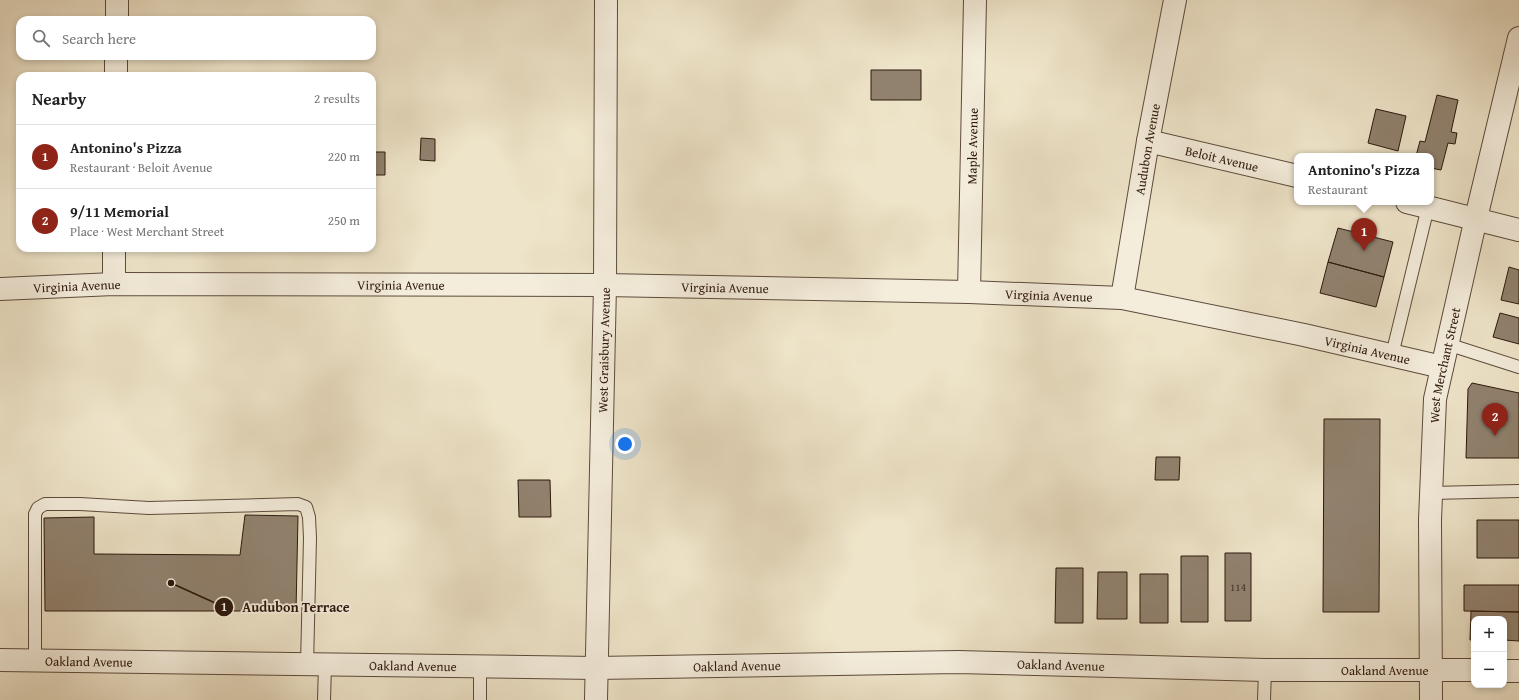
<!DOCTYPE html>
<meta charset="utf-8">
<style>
:root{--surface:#fff;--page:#f2f2f2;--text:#222;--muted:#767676;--line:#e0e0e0;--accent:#8f2418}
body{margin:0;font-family:"Gentium Book Plus",serif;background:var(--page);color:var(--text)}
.controls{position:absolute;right:12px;bottom:12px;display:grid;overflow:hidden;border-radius:8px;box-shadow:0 2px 6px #0003}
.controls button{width:36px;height:36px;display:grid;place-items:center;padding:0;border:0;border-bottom:1px solid var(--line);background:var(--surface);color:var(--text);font:20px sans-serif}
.you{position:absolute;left:625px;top:444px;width:14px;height:14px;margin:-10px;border:3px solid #fff;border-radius:50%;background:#1a73e8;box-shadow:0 0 0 6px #1a73e833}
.badge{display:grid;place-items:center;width:26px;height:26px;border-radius:50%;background:var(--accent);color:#fff;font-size:13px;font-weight:700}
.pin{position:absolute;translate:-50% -33px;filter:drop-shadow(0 1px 2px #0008)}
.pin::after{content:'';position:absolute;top:21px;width:14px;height:12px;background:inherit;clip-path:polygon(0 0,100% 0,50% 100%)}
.popup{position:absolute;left:1294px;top:153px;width:140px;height:52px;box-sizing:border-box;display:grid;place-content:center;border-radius:8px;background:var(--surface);filter:drop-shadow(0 1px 3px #0005);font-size:13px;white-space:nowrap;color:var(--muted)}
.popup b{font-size:15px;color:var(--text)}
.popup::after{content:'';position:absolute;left:50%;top:100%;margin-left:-8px;border:8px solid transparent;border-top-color:var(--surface)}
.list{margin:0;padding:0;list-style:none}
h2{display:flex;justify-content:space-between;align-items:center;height:52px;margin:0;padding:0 16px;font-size:17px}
h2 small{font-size:13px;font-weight:400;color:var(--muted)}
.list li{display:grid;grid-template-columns:26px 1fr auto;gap:12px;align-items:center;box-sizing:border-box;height:64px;padding:0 16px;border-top:1px solid var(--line)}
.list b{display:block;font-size:15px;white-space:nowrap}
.list p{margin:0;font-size:13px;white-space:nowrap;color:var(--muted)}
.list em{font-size:13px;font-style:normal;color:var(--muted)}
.icon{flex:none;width:22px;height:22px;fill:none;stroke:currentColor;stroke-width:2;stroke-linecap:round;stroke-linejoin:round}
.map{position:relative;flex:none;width:1519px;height:700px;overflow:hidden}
.search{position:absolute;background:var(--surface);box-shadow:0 2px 6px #0003;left:16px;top:16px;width:360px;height:44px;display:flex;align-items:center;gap:10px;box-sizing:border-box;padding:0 14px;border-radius:12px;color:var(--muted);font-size:15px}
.panel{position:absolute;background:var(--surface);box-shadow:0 2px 6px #0003;left:16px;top:72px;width:360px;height:180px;border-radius:12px}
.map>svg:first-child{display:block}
.building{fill:#91826f;stroke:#2d180d}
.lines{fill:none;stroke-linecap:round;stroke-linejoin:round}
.lane-casing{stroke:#5d4b3c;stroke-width:14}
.street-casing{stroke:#5d4b3c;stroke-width:24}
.lane{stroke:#f4eddc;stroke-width:12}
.street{stroke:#f4eddc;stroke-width:22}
.labels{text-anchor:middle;stroke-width:3.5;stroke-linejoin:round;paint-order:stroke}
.number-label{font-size:11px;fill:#463226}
.street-label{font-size:13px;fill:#2d180d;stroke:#f4eddc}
.leader{fill:none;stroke:#2d180d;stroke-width:1.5}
.callout-dot{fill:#2d180d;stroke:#f4eddc;stroke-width:1.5}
.mark-label{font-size:12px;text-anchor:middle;font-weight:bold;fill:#fff}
.callout-label{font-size:14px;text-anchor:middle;font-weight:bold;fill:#2d180d;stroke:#f4eddc;stroke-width:3.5;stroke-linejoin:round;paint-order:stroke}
</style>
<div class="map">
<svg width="1519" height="700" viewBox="0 0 1519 700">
<rect width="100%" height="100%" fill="#eee4c9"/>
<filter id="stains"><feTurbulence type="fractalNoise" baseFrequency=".005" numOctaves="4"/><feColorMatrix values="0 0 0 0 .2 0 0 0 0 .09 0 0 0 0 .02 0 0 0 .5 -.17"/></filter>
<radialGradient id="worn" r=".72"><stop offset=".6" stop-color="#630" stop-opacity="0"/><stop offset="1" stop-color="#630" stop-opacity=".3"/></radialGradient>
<path class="building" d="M871,70h50v30h-50z
M1437,95l21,5 -7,32 6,1 -2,11 -7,-1 -7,27 -10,-2v-12h-15l4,-15 5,1z
M1376,109l30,7 -8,35 -30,-8z
M421,138l14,1v22l-15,-1z
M372,152h13v23h-13z
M1338,228l55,14 -9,35 -56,-15z
M1328,262l56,15 -8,30 -56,-14z
M1509,267l10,3v34l-18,-4z
M1500,313l19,5v26l-26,-7z
M1472,383l47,10v65h-53l2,-69z
M1324,419h56l-1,193h-56z
M1156,457h24l-1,23h-24z
M518,480h32l1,37h-32z
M245,515l53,1 -2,95h-251l-1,-93 50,-1v37l146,1z
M1477,520h42v38h-42z
M1225,553h26v68h-26z
M1181,556h27v66h-27z
M1056,568h27v55h-28z
M1098,572h29v47h-30z
M1140,574h28v49h-28z
M1464,585h55v27l-55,-1z
M1471,611l48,1v29l-15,-1v-21h-30v21h-4z"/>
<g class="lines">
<defs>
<path id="lane" d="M1447,344l72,23
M1392,355l36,-148
M1431,493l88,-2
M35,660v-146l3,-6 7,-4h35l69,4 149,-4 8,3 3,10 1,21 -3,127
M324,700l1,-35
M480,700v-33
M1264,700l1,-30"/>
<g id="street">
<path d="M117,20v-20"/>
<path d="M116,76v-20"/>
<path id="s1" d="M1148,141l149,35"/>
<path d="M1407,202l112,28"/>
<path d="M114,284v-36"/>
<path id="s2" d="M0,289l114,-5 491,1 364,7 153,6 182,37 138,32"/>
<path id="s3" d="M969,292l6,-292"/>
<path id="s4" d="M1122,298l26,-157 27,-141"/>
<path id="s5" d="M0,660l596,8 362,-6 307,8h209"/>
<path d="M1504,671h15"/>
<path id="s6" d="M596,700l9,-415 1,-285"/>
<path id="s7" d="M1431,700l-1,-180 5,-121 41,-181 43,-180"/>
</g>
</defs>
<use href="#lane" class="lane-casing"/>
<use href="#street" class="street-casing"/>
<use href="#lane" class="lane"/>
<use href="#street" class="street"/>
</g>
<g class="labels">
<g class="number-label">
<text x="1238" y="591">114</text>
</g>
<g class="street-label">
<text dy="5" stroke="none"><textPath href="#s3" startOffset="146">Maple Avenue</textPath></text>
<text dy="5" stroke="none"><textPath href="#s4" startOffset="151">Audubon Avenue</textPath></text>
<text dy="5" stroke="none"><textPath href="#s1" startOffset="76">Beloit Avenue</textPath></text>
<text dy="5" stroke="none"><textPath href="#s2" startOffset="401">Virginia Avenue</textPath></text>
<text dy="5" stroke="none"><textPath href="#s2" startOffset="77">Virginia Avenue</textPath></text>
<text dy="5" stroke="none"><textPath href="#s2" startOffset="725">Virginia Avenue</textPath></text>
<text dy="5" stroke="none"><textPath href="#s2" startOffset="1049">Virginia Avenue</textPath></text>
<text dy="5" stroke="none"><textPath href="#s6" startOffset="350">West Graisbury Avenue</textPath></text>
<text dy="5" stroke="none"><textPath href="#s2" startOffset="1373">Virginia Avenue</textPath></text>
<text dy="5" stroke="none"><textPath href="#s7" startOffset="336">West Merchant Street</textPath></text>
<text dy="5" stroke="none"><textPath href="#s5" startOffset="89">Oakland Avenue</textPath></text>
<text dy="5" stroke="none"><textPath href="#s5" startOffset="1061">Oakland Avenue</textPath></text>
<text dy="5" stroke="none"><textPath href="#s5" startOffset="413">Oakland Avenue</textPath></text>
<text dy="5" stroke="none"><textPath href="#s5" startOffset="737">Oakland Avenue</textPath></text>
<text dy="5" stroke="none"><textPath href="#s5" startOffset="1385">Oakland Avenue</textPath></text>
</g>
</g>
<path class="leader" d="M171 583L224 607"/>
<g class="callout-dot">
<circle cx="171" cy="583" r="4"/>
<circle cx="224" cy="607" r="10"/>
</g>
<g class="mark-label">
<text x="224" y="611">1</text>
</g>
<g class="callout-label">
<text x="296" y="612">Audubon Terrace</text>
</g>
<rect width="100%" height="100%" filter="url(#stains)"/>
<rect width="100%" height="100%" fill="url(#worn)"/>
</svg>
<div class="controls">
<button>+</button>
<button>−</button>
</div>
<div class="you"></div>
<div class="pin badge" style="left:1364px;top:251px">1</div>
<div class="popup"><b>Antonino's Pizza</b>Restaurant</div>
<div class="pin badge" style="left:1495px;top:436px">2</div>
<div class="search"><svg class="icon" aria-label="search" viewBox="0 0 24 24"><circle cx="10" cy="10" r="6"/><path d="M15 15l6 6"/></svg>Search here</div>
<section class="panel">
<h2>Nearby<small>2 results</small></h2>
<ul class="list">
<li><span class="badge">1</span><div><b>Antonino's Pizza</b><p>Restaurant · Beloit Avenue</p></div><em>220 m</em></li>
<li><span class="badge">2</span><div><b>9/11 Memorial</b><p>Place · West Merchant Street</p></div><em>250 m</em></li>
</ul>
</section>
</div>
